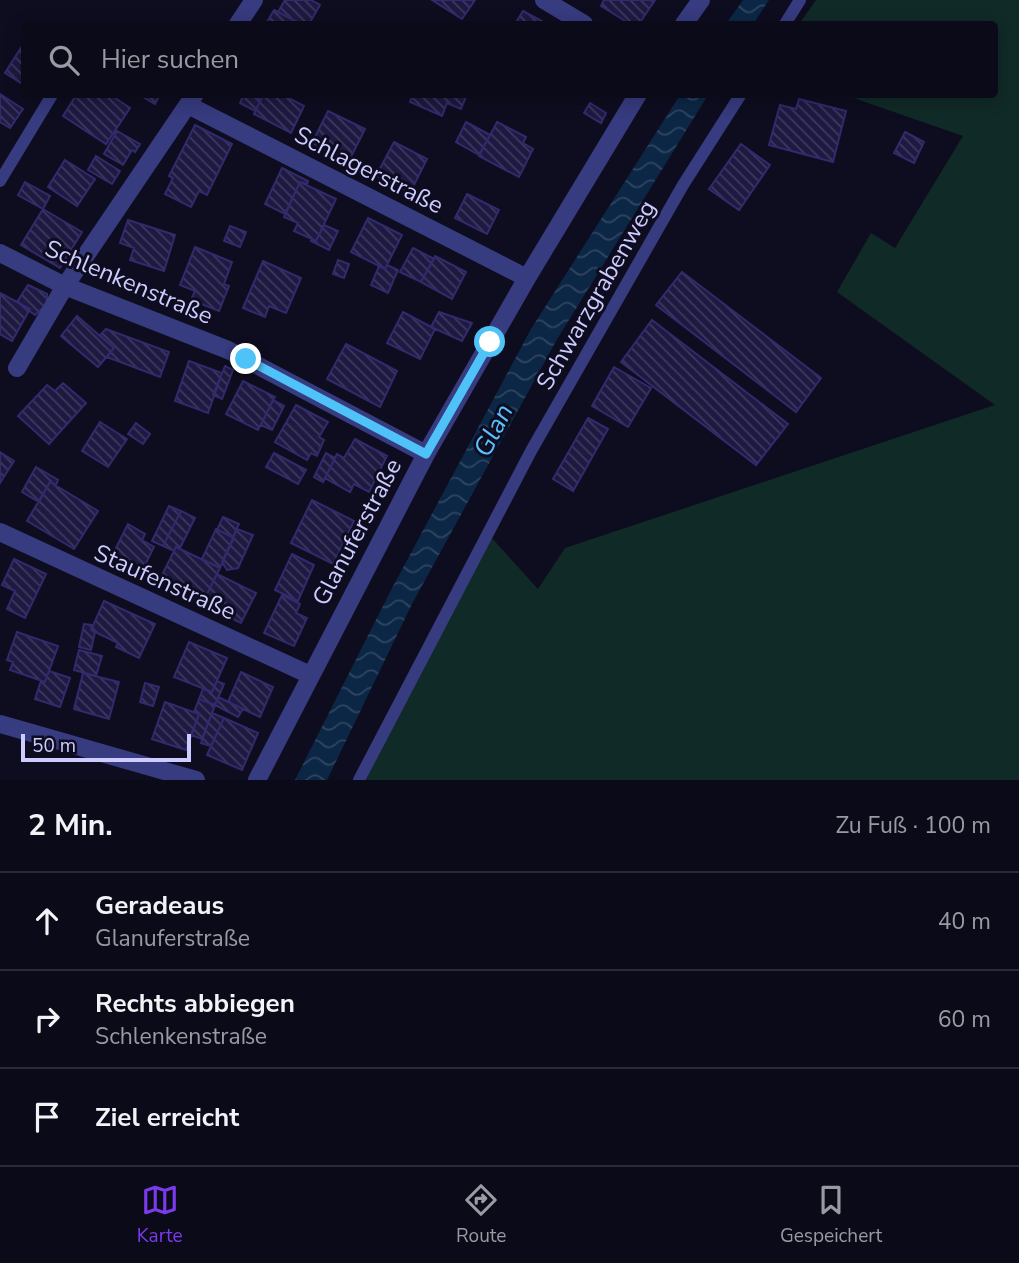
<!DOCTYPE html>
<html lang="de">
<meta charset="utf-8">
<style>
:root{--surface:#0a0a18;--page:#131321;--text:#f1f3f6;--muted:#999aa2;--line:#2a2b37;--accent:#7c3aed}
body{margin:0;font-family:"Nunito Sans",sans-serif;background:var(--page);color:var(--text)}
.scale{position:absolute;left:21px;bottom:18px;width:170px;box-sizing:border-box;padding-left:7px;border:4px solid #cdcbff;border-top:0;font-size:19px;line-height:24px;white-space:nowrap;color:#cdcbff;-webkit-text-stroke:5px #0e0d20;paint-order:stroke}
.stop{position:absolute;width:21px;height:21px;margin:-16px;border:5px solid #4fc3f7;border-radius:50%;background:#fff}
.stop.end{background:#4fc3f7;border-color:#fff;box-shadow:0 2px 7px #0008}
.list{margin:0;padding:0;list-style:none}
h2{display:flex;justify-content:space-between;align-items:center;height:91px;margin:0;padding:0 28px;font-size:30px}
h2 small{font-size:23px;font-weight:400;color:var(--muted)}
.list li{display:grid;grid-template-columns:46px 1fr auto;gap:21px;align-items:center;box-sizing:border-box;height:98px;padding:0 28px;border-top:2px solid var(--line)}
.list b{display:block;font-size:26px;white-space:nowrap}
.list p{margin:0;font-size:23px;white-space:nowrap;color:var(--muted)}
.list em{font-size:23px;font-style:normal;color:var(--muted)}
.icon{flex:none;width:38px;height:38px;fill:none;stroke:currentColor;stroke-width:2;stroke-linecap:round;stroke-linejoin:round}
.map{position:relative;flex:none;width:1019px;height:780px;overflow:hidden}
.search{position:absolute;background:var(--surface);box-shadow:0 4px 18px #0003;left:21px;right:21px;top:21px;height:77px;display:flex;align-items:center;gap:18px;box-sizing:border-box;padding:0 24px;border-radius:7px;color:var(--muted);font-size:26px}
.sheet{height:385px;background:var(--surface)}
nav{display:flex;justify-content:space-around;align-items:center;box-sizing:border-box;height:98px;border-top:2px solid var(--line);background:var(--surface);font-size:19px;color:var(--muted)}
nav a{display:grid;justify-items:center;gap:4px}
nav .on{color:var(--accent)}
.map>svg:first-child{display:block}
.grass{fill:#102a27}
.water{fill:url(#water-waves)}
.building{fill:url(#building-back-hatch);stroke:#312a6d;stroke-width:2}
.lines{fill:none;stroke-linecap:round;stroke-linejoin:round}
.service{stroke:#373b7f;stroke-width:12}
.minor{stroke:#373b7f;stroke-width:18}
.route{stroke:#4fc3f7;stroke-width:9}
.labels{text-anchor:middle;stroke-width:6;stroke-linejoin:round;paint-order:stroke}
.street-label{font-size:24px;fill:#cdcbff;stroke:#0e0d20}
.water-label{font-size:26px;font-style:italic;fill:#59c2ff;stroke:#0e0d20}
</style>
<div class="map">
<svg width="1019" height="780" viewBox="0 0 1019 780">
<defs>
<pattern id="water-waves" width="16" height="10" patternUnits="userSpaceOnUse" patternTransform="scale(1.75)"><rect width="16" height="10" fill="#0c2745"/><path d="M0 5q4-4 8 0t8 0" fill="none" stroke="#2e4561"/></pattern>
<pattern id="building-back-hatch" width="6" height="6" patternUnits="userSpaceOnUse" patternTransform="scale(1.75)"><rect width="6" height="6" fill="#1d1941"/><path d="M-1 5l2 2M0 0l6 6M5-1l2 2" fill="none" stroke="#3d395e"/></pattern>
</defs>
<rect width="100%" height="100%" fill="#0e0d20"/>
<path class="grass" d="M816,0h203v780h-653l41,-86 83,-158 48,53 27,-41 430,-143 -158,-113 34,-59 24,15 68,-112 -118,-41 150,-1v-70h-196z"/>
<path class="water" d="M743,0h26l-16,24h-27z
M680,95h28l-152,246 -144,263 -85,176h-32l94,-186 142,-265z"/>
<path class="building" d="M285,0h26l9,5 -11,19h-8l-23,-12z
M432,0h43l-13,19z
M604,0h51l-16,24h-9l-29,-18z
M274,10l4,2 23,12h-35z
M523,11l24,13h-32z
M24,43v42l-19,-12z
M0,94l23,15 -13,19 -10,-6z
M77,94h32l21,14 -24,36 -43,-28z
M138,94h22l-5,10z
M244,94h7l10,6 -6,11 -15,-8z
M264,94h17l23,12 -13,27 -37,-19z
M413,94h54l-6,15 -14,-6 -5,13 -32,-14z
M799,99l47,12 -13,51 -64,-17 11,-40 16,4z
M590,103l16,10 -5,10 -17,-10z
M328,111l37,18 -16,32 -37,-18z
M466,122l24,13 -11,20 -23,-13z
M497,122l29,15 -3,6 10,6 -14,28 -40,-21z
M195,125l37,19 -25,51 -8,-4 -8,16 -26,-13 8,-16 -4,-2z
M117,131l23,13 -5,8 -3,-2 -9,15 -19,-11z
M905,132l19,10 -10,21 -20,-10z
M394,142l33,17 -17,34 -34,-17z
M741,144l29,21 -31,45 -30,-21z
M96,156l24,15 -8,13 -24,-14z
M65,160l30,19 -18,27 -29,-19z
M282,168l26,13 -1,3 -7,-2 -15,32 -20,-10z
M25,182l25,14 -7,13 -25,-14z
M300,182l36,17 -20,42 -22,-10 4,-8 -14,-6z
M467,194l32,16 -12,24 -32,-16z
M43,209l39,23 -22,36 -39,-23z
M368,218l34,17 -17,34 -34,-17z
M128,220l47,15 -11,36 -34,-11 4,-12 -14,-5z
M324,225l14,6 -9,19 -18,-9 1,-2 4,2z
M230,226l16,6 -6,15 -16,-6z
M195,247l37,15 -8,22 5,2 -10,25 -28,-11 4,-9 -15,-6z
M413,248l21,11 -13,23 -21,-10z
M435,256l31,16 -14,27 -31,-17z
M338,260l11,4 -5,14 -11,-4z
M263,261l38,17 -15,35 -17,-7 -4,11 -22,-9z
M387,265l11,5 -10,23 -17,-8 8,-19 6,3z
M682,272l139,106 -25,34 -140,-107z
M28,285l19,9v10l-12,11 -18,-13z
M0,293l30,16 -18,32 -12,-7z
M403,312l32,17 -15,30 -33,-16z
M439,312l33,11 -10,18 -31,-14z
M77,316l37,32 -16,19 -37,-31z
M652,320l136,104 -32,41 -135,-103z
M106,329l63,23 -9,25 -53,-20 7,-9 -14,-13z
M346,344l51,27 -17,36 -53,-28z
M189,361l33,12 -14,40 -33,-12z
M225,366l8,4 -11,29 -9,-4z
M614,367l37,21 -23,39 -36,-21z
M243,381l32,16 -17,33 -32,-16z
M63,383l23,20 -37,41 -31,-28 29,-31 8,6z
M273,400l11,6 -12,24 -11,-5z
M296,405l32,17 -9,15 5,3 -7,16 -6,-3 -4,7 -32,-18z
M588,418l20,11 -35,62 -20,-12z
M100,422l27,17 -19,28 -26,-16z
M136,423l14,11 -7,10 -15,-10z
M355,439l32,17 -18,36 -15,-8 -4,8 -25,-14 12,-24 7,4z
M0,452l14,9 -14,22z
M274,453l32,17 -8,14 -32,-17z
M326,453l9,5 -12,24 -9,-5z
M36,467l22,13 -2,5 -6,-3 -11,20 -17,-10z
M50,482l48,29 -24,38 -47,-28z
M312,500l42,21 -21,43 -42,-21z
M169,506l12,5 -18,35 -11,-5z
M181,511l14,7 -15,30 -4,-1 -2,4 -11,-5z
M223,517l16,7 -6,13 -16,-7z
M128,524l17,10 -3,6 12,7 -13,26 -30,-15z
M216,529l18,9 -14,30 -18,-9z
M237,529l16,6 -15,33 -11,2 -5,-8z
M176,547l44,21 -18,36 -44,-21z
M292,554l22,11 -16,36 -23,-11z
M14,559l32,15 -21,44 -18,-9 8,-18 -13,-6z
M217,574l39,19 -15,30 -39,-19z
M282,595l18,9 -4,9 11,5 -13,28 -30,-13z
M104,601l51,23 -16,34 -23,-11 2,-4 -27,-13z
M84,624l9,1 -2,5 4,2 -4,18 -12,-3z
M17,632l41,14 -13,36 -35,-12 3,-8 -6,-2z
M189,642l38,16 -15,34 -38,-15z
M79,650l23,6 -6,20 -22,-6z
M49,671l21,7 -10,29 -25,-8 6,-18 4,1z
M241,672l32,15 -13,30 -32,-15z
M83,673l36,9 -10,37 -35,-10z
M217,681l7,3 -9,21 -16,-6 4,-10 9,3z
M145,683l14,4 -6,19 -13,-4z
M218,697l25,12 -5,8 -23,-12z
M199,699l16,6 -13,34 -11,-4 8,-21 -5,-2z
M165,702l34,12 -13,36 -34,-11z
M212,713l12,5 -13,28 -10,-3z
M224,718l34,15 -16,37 -35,-15z"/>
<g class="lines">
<path class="service" d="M785,24l15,-24
M0,181l52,-86
M359,780l172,-329 152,-266 58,-91"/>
<path class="minor" d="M544,0l40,24
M238,24l16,-24
M684,24l17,-24
M188,105l339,173
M0,253l65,33 163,64 198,104
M17,368l48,-82 130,-192
M0,532l310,143
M0,724l196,56
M257,780l169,-326 101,-176 111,-184"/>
</g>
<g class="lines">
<path class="route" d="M246,359l180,95 64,-112"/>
</g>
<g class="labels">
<g class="street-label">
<text transform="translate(369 170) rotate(27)" y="8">Schlagerstraße</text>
<text transform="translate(129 282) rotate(23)" y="8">Schlenkenstraße</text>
<text transform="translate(596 295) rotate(-60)" y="8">Schwarzgrabenweg</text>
<text transform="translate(357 532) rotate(-62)" y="8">Glanuferstraße</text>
<text transform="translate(165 582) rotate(24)" y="8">Staufenstraße</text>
</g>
<g class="water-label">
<text transform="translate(493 430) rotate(-63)" y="9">Glan</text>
</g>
</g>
</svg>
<div class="scale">50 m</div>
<div class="stop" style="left:490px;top:342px"></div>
<div class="stop end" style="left:246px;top:359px"></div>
<div class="search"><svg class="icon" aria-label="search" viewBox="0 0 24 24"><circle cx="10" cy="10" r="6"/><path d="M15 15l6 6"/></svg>Hier suchen</div>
</div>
<section class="sheet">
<h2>2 Min.<small>Zu Fuß · 100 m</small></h2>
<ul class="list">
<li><svg class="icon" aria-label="ahead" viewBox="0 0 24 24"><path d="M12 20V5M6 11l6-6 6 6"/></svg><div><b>Geradeaus</b><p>Glanuferstraße</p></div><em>40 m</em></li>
<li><svg class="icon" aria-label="right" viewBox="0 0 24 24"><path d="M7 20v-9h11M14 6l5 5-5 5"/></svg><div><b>Rechts abbiegen</b><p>Schlenkenstraße</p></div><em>60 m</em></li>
<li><svg class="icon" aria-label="arrive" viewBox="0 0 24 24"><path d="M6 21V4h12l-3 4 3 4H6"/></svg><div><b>Ziel erreicht</b></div></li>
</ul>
</section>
<nav>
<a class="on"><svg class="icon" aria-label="map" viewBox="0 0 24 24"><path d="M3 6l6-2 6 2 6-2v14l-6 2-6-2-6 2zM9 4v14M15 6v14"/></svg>Karte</a>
<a><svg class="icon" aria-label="directions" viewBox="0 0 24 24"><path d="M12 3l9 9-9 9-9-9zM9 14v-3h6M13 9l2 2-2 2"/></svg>Route</a>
<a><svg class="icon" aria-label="saved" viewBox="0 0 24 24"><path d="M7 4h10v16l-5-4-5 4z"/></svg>Gespeichert</a>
</nav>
